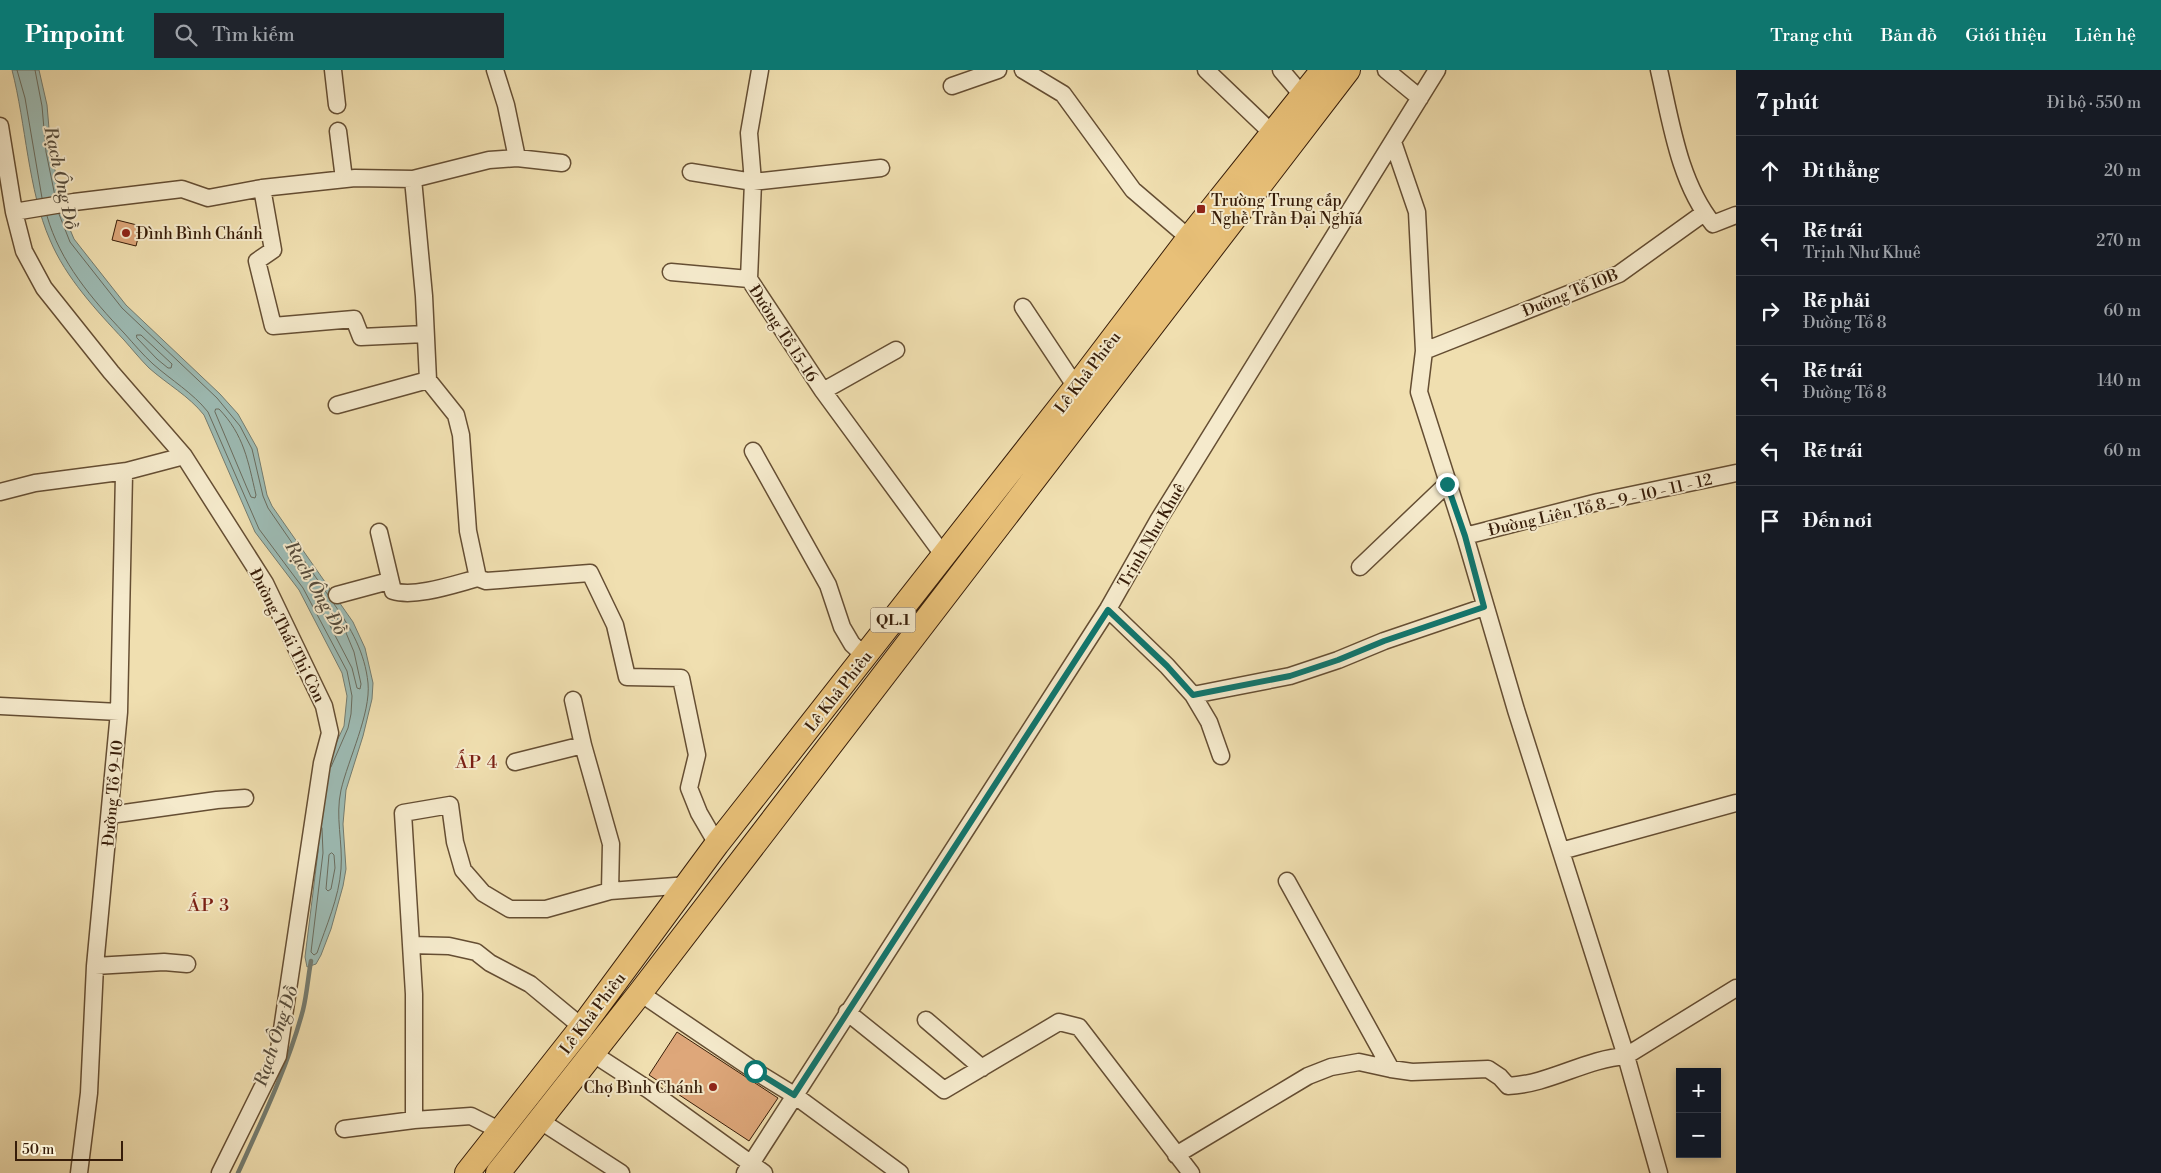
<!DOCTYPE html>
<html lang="vi">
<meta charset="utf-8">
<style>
:root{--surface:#171b24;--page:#20242c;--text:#f1f3f6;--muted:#9ea1a6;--line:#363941;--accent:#0f766e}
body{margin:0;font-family:"Libre Bodoni",serif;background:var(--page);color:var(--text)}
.controls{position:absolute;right:15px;bottom:15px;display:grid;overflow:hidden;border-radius:0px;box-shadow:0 2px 8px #0003}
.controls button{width:45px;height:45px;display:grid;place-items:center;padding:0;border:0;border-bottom:1px solid var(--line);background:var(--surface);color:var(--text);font:25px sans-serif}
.scale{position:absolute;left:15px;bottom:12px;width:108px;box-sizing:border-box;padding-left:5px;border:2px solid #371d09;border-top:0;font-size:14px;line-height:18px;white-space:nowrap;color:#371d09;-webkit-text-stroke:4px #f5eacc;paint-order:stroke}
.stop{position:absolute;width:15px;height:15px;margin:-11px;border:4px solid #0f766e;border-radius:50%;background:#fff}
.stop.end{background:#0f766e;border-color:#fff;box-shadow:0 1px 5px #0008}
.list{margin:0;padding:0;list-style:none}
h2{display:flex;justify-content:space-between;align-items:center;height:65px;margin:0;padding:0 20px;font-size:21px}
h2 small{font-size:16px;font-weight:400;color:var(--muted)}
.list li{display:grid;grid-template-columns:32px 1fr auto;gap:15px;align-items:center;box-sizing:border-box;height:70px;padding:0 20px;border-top:1px solid var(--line)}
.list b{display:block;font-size:19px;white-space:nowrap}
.list p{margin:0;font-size:16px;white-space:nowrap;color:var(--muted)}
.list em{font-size:16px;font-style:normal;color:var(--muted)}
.icon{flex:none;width:28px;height:28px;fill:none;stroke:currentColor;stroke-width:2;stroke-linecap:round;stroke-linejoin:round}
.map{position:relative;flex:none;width:1736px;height:1103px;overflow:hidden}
header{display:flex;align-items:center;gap:30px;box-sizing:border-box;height:70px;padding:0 25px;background:var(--accent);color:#fff}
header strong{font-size:24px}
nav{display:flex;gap:28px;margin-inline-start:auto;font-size:18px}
.search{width:350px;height:45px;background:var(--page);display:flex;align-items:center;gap:12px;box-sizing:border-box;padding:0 18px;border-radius:0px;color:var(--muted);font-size:19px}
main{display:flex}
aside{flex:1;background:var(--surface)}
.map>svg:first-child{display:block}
.water{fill:#9dbbb4;stroke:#747c70}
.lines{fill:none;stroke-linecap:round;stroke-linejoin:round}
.shore{stroke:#6a6c5e;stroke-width:1}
.stream{stroke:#747c70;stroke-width:4.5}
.building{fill:#dea77a;stroke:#371d09}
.minor-casing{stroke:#654e33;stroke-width:19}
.highway-casing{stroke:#371d09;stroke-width:26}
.minor{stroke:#f5eacc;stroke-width:16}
.highway{stroke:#e8c078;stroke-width:24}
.route{stroke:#0f766e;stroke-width:6}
.poi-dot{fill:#8f2418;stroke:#f5eacc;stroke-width:2}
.labels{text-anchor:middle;stroke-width:4;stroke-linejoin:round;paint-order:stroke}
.shield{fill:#f5eacc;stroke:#705a44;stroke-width:1}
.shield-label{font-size:15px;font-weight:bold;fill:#371d09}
.poi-label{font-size:16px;fill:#371d09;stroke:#f5eacc;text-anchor:start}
.street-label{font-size:16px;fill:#371d09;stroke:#f5eacc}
.water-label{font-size:18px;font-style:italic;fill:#564c3c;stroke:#f5eacc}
.neighbourhood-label{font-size:18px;letter-spacing:1px;fill:#7a1f14;stroke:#f5eacc}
</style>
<header>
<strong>Pinpoint</strong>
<div class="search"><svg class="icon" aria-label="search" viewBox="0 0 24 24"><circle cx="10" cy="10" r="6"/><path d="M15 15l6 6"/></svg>Tìm kiếm</div>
<nav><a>Trang chủ</a><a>Bản đồ</a><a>Giới thiệu</a><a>Liên hệ</a></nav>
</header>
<main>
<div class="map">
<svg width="1736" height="1103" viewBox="0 0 1736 1103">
<rect width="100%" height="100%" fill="#f0dfb0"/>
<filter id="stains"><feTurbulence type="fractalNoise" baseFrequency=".004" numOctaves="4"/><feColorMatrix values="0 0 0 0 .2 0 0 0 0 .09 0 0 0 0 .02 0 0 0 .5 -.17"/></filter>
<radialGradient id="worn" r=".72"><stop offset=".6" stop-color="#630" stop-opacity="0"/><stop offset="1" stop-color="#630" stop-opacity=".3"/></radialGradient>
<path class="water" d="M12,0h27l8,35 4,47 15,68 8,19 52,66 94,89 18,20 19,34 10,47 5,11 81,116 12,26 8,35 -1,16 -9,37 -17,54 -3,34 3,45 -3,17 -12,43 -10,26 -5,9 -9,3 -2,-10 13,-105 -2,-33 12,-59 16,-34 3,-30 -5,-23 -43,-83 -44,-58 -51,-117c-15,-19 -37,-31 -55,-47 -9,-9 -17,-19 -25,-28 -28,-30 -58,-62 -74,-100 -22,-50 -24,-116 -38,-170z"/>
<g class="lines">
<path class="shore" d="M17,0l8,28 17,100
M35,0l7,36 4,46 9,44
M59,144l11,28 52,66 95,90 23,28 12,23 11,47 5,12 60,87
M47,146c13,46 45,83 77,117 10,11 19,22 29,31 18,16 40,29 55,48l51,117 44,59 44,83 5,25 -1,18 -3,14 -17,39
M137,265h4l31,29 -1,4h-3l-11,-9 -20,-21z
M216,339h3c25,26 29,52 37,86l-1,3 -4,-1 -4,-9 -32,-76z
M315,522h3l26,36 10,24 7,32 -1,5 -3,-1 -5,-20 -38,-73z
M322,758l1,25 -12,99 3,3 3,-2c9,-27 22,-55 24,-84 2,-27 -6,-52 0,-79 7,-30 30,-77 27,-107 -3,-30 -17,-55 -34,-79
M332,783l2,2 1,13 -4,21 -3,2 -2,-2 3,-34z"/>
<path class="stream" d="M238,1103c24,-53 50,-107 65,-163 4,-16 5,-33 8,-49"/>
</g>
<path class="building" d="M117,150l24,6 -5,20 -24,-6z
M677,962l101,66 -29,43 -100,-66z"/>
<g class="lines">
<defs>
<path id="minor" d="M333,0l4,35
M495,0l11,35 11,53
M760,0l-11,63 4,49 -4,97 74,112 121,165
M1023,0l40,24 70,96 56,48
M1206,0l66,63
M1281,0l22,26
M1386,0l34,28
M1659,0c12,52 20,112 54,154l23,-9
M952,16l46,-16
M0,56l14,86 10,39 20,37 67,84 73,84 81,127 59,123 6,27 -8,30 -44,293 -58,117
M338,61l6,48
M1393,72l24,70 7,139 -5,41 46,144 51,174 110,346 33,117
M691,102l62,10 128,-14
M413,109l11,117 4,84 28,35 5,20 7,96 10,47 8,3 104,-8 25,52 12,52 54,1 16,77 -8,33 10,25 18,31
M262,118l11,62 -16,11 16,65 81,-7 7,18 64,-3
M14,142l60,-10 108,-13 26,9 54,-10 93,-10 58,1 76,-19 28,-2 45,5
M671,202l78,7
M1023,237l53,80
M1424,281l195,-77 85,-61
M823,321l73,-41
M337,335l91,-25
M753,381l75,134 14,42 10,17 13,12
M0,422l35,-9 92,-12
M379,462l14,59c22,7 62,-7 85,-13
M1465,466l133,-34 138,-29
M1360,497l87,-83
M337,525l52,-14
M1108,539l59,57 26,29 16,27 12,34
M1193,625l97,-19 48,-16 46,-19 100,-34
M573,630l10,45 28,99 -1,47
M0,636l119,6
M515,692l68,-17
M110,745l107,-15 28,-2
M1561,781l175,-48
M1287,811l104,188
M411,875l38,1 27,6 14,11 40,21 52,43
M95,896l69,-4 23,2
M640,923l115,78 39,24 106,78
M847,942l97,78 115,-68 20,5 112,146
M926,950l56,48
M592,983l57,37 115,83
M414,1050v-126l-11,-181 47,-8 5,37 8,28 20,23 27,16h36l64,-18 78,-6
M539,1050l82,53
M344,1059l70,-9 57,-4 30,15
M1176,1085l132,-79 23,-9 28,-5 32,7 21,3 76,-3 12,8 8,9c42,-2 77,-27 118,-30l110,-68
M79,1103l10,-80 6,-127 24,-254 5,-238 3,-3 57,-15
M745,1103l363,-564 51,-90 278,-449"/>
<path id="highway" d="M467,1103l115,-146 135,-183 359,-457 113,-149 134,-168
M498,1103l142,-180 708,-923"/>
</defs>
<use href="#minor" class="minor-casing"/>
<use href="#highway" class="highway-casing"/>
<use href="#minor" class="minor"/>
<use href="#highway" class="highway"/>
</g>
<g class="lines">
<path class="route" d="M755,1001l39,24 314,-485 59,56 26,29 97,-19 48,-16 46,-19 100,-34 -19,-71 -18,-52"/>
</g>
<g class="poi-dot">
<rect x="1196" y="134" width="10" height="10" rx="2.5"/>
<circle cx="126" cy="163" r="5"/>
<circle cx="713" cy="1017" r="5"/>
</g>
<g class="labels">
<rect class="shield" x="870.5" y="537.5" width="45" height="25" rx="4"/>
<g class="shield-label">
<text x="893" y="555">QL.1</text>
</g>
<g class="poi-label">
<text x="1211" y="136">Trường Trung cấp<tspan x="1211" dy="18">Nghề Trần Đại Nghĩa</tspan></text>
<text x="136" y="169">Đình Bình Chánh</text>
<text x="703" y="1023" text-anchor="end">Chợ Bình Chánh</text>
</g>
<g class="street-label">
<text transform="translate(1570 222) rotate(-22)" y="6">Đường Tổ 10B</text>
<text transform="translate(784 263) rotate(57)" y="6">Đường Tổ 15-16</text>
<text transform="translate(1087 302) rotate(-53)" y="6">Lê Khả Phiêu</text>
<text transform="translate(1600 434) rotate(-13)" y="6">Đường Liên Tổ 8 - 9 - 10 - 11 - 12</text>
<text transform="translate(1151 465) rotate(-60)" y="6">Trịnh Như Khuê</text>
<text transform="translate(288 565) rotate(63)" y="6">Đường Thái Thị Còn</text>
<text transform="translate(838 621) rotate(-52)" y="6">Lê Khả Phiêu</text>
<text transform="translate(112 723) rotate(-85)" y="6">Đường Tổ 9-10</text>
<text transform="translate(592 943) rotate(-53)" y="6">Lê Khả Phiêu</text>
</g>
<g class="water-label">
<text transform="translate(61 108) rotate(78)" y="6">Rạch Ông Đồ</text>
<text transform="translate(316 518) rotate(60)" y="6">Rạch Ông Đồ</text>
<text transform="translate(276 966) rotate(-72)" y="6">Rạch Ông Đồ</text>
</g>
<g class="neighbourhood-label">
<text x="477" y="698">ẤP 4</text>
<text x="209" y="841">ẤP 3</text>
</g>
</g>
<rect width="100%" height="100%" filter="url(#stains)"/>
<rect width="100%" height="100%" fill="url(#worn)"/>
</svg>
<div class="controls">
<button>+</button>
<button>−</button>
</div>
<div class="scale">50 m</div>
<div class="stop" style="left:755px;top:1001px"></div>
<div class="stop end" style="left:1447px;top:414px"></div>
</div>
<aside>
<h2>7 phút<small>Đi bộ · 550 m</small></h2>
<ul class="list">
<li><svg class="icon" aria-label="ahead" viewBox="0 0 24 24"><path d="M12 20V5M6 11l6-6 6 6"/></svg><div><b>Đi thẳng</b></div><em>20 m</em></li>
<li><svg class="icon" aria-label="left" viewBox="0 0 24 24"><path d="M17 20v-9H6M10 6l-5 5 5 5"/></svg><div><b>Rẽ trái</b><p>Trịnh Như Khuê</p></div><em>270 m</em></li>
<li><svg class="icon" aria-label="right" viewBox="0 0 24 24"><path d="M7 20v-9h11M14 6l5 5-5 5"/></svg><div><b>Rẽ phải</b><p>Đường Tổ 8</p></div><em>60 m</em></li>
<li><svg class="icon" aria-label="left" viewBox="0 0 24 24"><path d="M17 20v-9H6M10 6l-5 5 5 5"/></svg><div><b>Rẽ trái</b><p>Đường Tổ 8</p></div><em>140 m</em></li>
<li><svg class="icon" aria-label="left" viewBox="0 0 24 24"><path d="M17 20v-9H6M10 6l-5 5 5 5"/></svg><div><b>Rẽ trái</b></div><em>60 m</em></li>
<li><svg class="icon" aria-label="arrive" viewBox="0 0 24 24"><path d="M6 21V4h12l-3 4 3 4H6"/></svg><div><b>Đến nơi</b></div></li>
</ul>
</aside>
</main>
